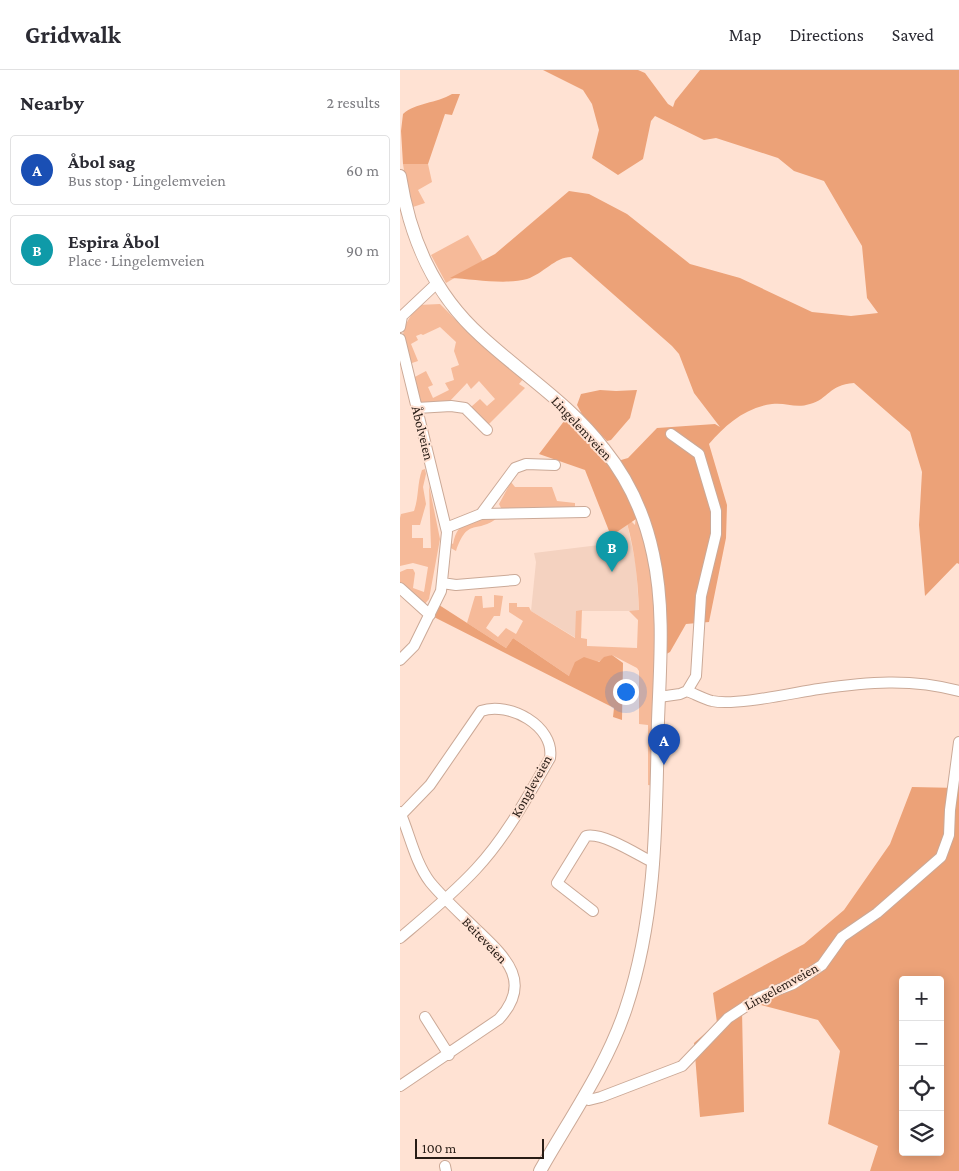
<!DOCTYPE html>
<meta charset="utf-8">
<style>
:root{--surface:#fff;--page:#f7f7f7;--text:#2b2b33;--muted:#7c7c81;--line:#e1e1e2;--accent:#db2777}
body{margin:0;font-family:"Crimson Pro",serif;background:var(--page);color:var(--text)}
.controls{position:absolute;right:15px;bottom:15px;display:grid;overflow:hidden;border-radius:5px;box-shadow:0 2px 12px #0003}
.controls button{width:45px;height:45px;display:grid;place-items:center;padding:0;border:0;border-bottom:1px solid var(--line);background:var(--surface);color:var(--text);font:25px sans-serif}
.scale{position:absolute;left:15px;bottom:12px;width:129px;box-sizing:border-box;padding-left:5px;border:2px solid #281c15;border-top:0;font-size:14px;line-height:18px;white-space:nowrap;color:#281c15;-webkit-text-stroke:4px #ffe2d3;paint-order:stroke}
.you{position:absolute;left:225px;top:621px;width:18px;height:18px;margin:-12px;border:4px solid #fff;border-radius:50%;background:#1a73e8;box-shadow:0 0 0 8px #1a73e833}
.badge{display:grid;place-items:center;width:32px;height:32px;border-radius:50%;background:var(--accent);color:#fff;font-size:16px;font-weight:700}
.pin{position:absolute;translate:-50% -41px;filter:drop-shadow(0 1px 2px #0008)}
.pin::after{content:'';position:absolute;top:26px;width:18px;height:15px;background:inherit;clip-path:polygon(0 0,100% 0,50% 100%)}
.list{margin:0;padding:0;list-style:none}
h2{display:flex;justify-content:space-between;align-items:center;height:65px;margin:0;padding:0 20px;font-size:21px}
h2 small{font-size:16px;font-weight:400;color:var(--muted)}
.list li{display:grid;grid-template-columns:32px 1fr auto;gap:15px;align-items:center;box-sizing:border-box;height:70px;margin:0 10px 10px;padding:0 10px;border:1px solid var(--line);border-radius:5px}
.list b{display:block;font-size:19px;white-space:nowrap}
.list p{margin:0;font-size:16px;white-space:nowrap;color:var(--muted)}
.list em{font-size:16px;font-style:normal;color:var(--muted)}
.icon{flex:none;width:28px;height:28px;fill:none;stroke:currentColor;stroke-width:2;stroke-linecap:round;stroke-linejoin:round}
.map{position:relative;flex:none;width:559px;height:1101px;overflow:hidden}
header{display:flex;align-items:center;gap:30px;box-sizing:border-box;height:70px;padding:0 25px;background:var(--surface);border-bottom:1px solid var(--line)}
header strong{font-size:24px}
nav{display:flex;gap:28px;margin-inline-start:auto;font-size:18px}
main{display:flex}
aside{flex:1;background:var(--surface)}
.map>svg:first-child{display:block}
.built{fill:#f4d2c0}
.green{fill:#f6ba99}
.forest{fill:#eca278;fill-rule:evenodd}
.lines{fill:none;stroke-linecap:round;stroke-linejoin:round}
.minor-casing{stroke:#cba997;stroke-width:12}
.major-casing{stroke:#cba997;stroke-width:14}
.minor{stroke:#fff;stroke-width:10}
.major{stroke:#fff;stroke-width:12}
.labels{text-anchor:middle;stroke-width:4;stroke-linejoin:round;paint-order:stroke}
.street-label{font-size:14px;fill:#281c15;stroke:#ffe2d3}
</style>
<header>
<strong>Gridwalk</strong>
<nav><a>Map</a><a>Directions</a><a>Saved</a></nav>
</header>
<main>
<aside>
<h2>Nearby<small>2 results</small></h2>
<ul class="list">
<li><span class="badge" style="background:#1a4fb4">A</span><div><b>Åbol sag</b><p>Bus stop · Lingelemveien</p></div><em>60 m</em></li>
<li><span class="badge" style="background:#0f9aa8">B</span><div><b>Espira Åbol</b><p>Place · Lingelemveien</p></div><em>90 m</em></li>
</ul>
</aside>
<div class="map">
<svg width="559" height="1101" viewBox="0 0 559 1101">
<rect width="100%" height="100%" fill="#ffe2d3"/>
<path class="built" d="M227,453l9,42 3,46h-62l-1,27 -45,-27 5,-49 -2,-9 65,-8z"/>
<path class="green" d="M13,93l15,1 4,18 -14,8 7,13 -15,5 -7,-44z
M68,165l15,26 -37,22 -15,-28z
M40,234l36,36 48,38 -5,6 6,4 -37,37 -17,-18 9,-8 7,7 8,-7 -16,-18 -8,8 -4,-6 -18,19 -30,1 -8,-24 15,-8 7,14 -5,2 5,11 16,-8 -4,-7 9,-3 -3,-12 8,-3 -5,-14 2,-9 -16,-15 -17,8 -2,-1 -5,2 2,4 -7,4 7,17 -9,3c-9,-31 -9,-33 9,-59z
M25,399l1,5 -3,13 3,17 -6,21h-8v13h11v10h8l-2,-63 11,54 -11,60 -5,6 -24,-21v-12l7,-3h6l2,4 -2,15 11,4 4,-25 -15,-4 -13,3v-48l1,-4 13,-3c5,-14 3,-27 8,-41z
M111,412l4,5h37l5,14 18,2v4l-74,1 -2,-4z
M237,433l17,53 2,230 -8,-1v-60l-9,-1v-53l-2,-3 -25,-13 -43,21 -56,-38 -7,10 -39,-25 8,-27h7l1,12 11,-1v-12l9,1 -3,20h-6l-8,12 12,9 8,-9 10,6 7,-13 -14,-9v-9h8v4h12l2,4 44,27 1,-27 6,-1 -1,28 6,1v7l50,2 1,-28 -9,-9 10,-1c-1,-29 -4,-58 -12,-87l4,-2 4,4z
M95,447l1,2c-21,15 -28,-2 -40,32l-7,-4 2,-4 2,1c5,-26 20,-23 42,-27z"/>
<path class="forest" d="M143,0h95l7,3 23,31 5,3 2,-6 25,-31h259v494l-2,-1 -32,33 -6,-71 3,-53 -12,-40 -56,-49c-26,2 -25,16 -44,21 -15,5 -24,-2 -38,0 -26,3 -47,21 -63,40l18,61 -1,33 -17,84 -23,2 -16,28 -11,6v-62l-22,-91 -1,14 -25,17 -26,-66 -46,-16 32,-42 43,50 14,-4 29,-30 58,-4 5,3 -26,-34 -15,-39 -7,-8 -101,-89c-16,0 -28,17 -44,22 -22,6 -54,0 -77,-1l45,-24 74,-63 20,3 38,20 63,50 50,14 72,34 39,4 27,-3 -11,-15 -5,-52 -38,-65 -30,-10 -16,-13 -62,-20 -12,2 -49,-24 -4,5 -8,38 -25,16 -26,-17 7,-28 -7,-26 -9,-14z
M52,24h8l-8,21 -7,-1 -17,50h-25l-2,-33 2,-17c12,-11 34,-11 49,-20z
M200,320l16,1 21,-1 -7,28 -19,22 -4,1 -24,-25 -6,-11 4,-11z
M36,533l70,45 7,-10 56,38 6,-14 9,-5 15,5 5,-5 8,-2 11,8 -1,57 -9,-3 1,-9 -184,-93z
M512,717l47,1v383h-89l8,-25 -50,-22 12,-73 -22,-31 -57,-15 -19,5 2,102 -44,5 -6,-74 23,-20 -4,-30 91,-49 40,-34 46,-66zM503,910h37v172h-37z"/>
<g class="lines">
<defs>
<path id="minor" d="M0,257l2,-11 34,-32
M0,269l47,193 -6,59 -27,55 -14,14
M17,338l34,-2 14,2 22,22
M81,444l34,-46 11,-4 29,1
M46,458l35,-14 104,-2
M42,513l14,2 59,-5
M0,518l30,27
M287,621c8,3 17,8 25,10 24,5 80,-8 107,-12 48,-7 92,-11 140,2
M259,627l21,-3 7,-3 9,-15 5,-80 15,-62v-23l-17,-57 -28,-20
M0,742c10,23 15,50 30,70 14,17 30,31 45,46 29,28 59,53 24,91l-99,67
M193,841l-36,-28 29,-47c17,-4 52,19 68,27
M0,868c26,-22 53,-44 76,-69 30,-32 52,-73 74,-111 5,-32 -41,-57 -69,-47l-51,74 -29,30
M25,947l24,38
M183,1028l6,2 12,-3 81,-31 46,-48 32,-21 33,-13 29,-19 20,-28 35,-24 64,-56 8,-22 1,-25 9,-68
M45,1096l1,5"/>
<path id="major" d="M0,106c10,62 33,117 81,160 41,38 89,68 123,113 25,31 41,67 49,105 12,54 7,112 5,167 -2,97 -1,194 -32,287 -19,58 -56,110 -86,163"/>
</defs>
<use href="#minor" class="minor-casing"/>
<use href="#major" class="major-casing"/>
<use href="#minor" class="minor"/>
<use href="#major" class="major"/>
</g>
<g class="labels">
<g class="street-label">
<text transform="translate(182 358) rotate(47)" y="5">Lingelemveien</text>
<text transform="translate(23 363) rotate(76)" y="5">Åbolveien</text>
<text transform="translate(131 716) rotate(-61)" y="5">Kongleveien</text>
<text transform="translate(85 870) rotate(46)" y="5">Beiteveien</text>
<text transform="translate(381 916) rotate(-29)" y="5">Lingelemveien</text>
</g>
</g>
</svg>
<div class="controls">
<button>+</button>
<button>−</button>
<button><svg class="icon" aria-label="locate" viewBox="0 0 24 24"><circle cx="12" cy="12" r="6"/><path d="M12 2v4M12 18v4M2 12h4M18 12h4"/></svg></button>
<button><svg class="icon" aria-label="layers" viewBox="0 0 24 24"><path d="M12 4l9 5-9 5-9-5zM3 14l9 5 9-5"/></svg></button>
</div>
<div class="scale">100 m</div>
<div class="you"></div>
<div class="pin badge" style="left:264px;top:695px;background:#1a4fb4">A</div>
<div class="pin badge" style="left:212px;top:502px;background:#0f9aa8">B</div>
</div>
</main>
